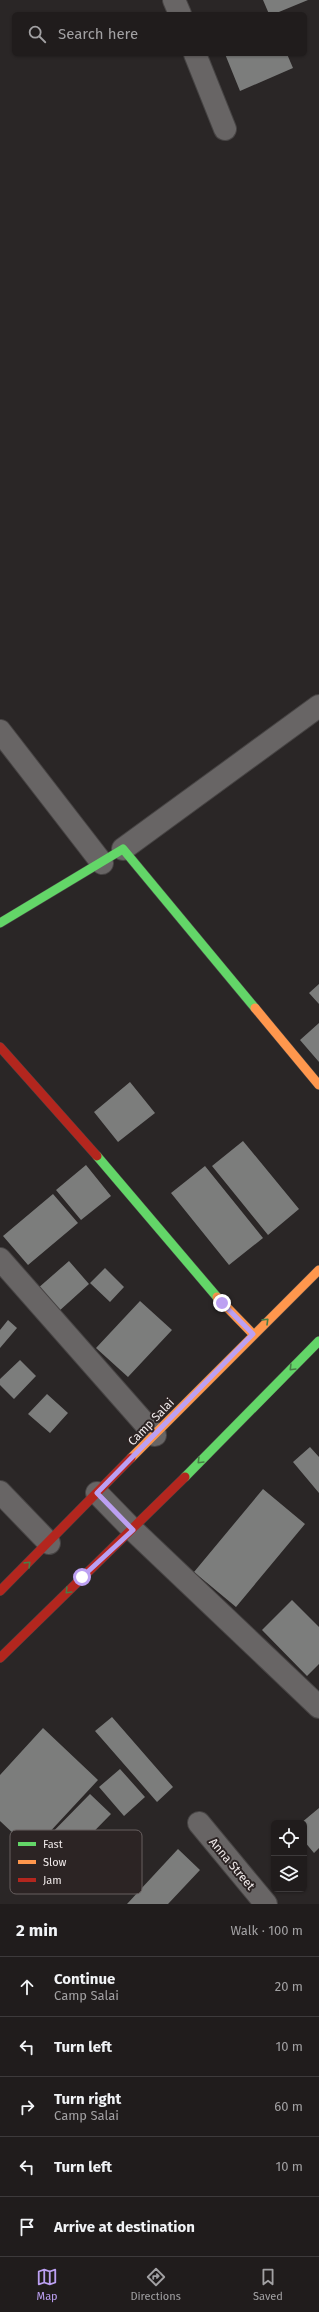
<!DOCTYPE html>
<meta charset="utf-8">
<style>
:root{--surface:#201c1c;--page:#2d2929;--text:#f1f3f6;--muted:#a2a1a3;--line:#3d3a3b;--accent:#bca0f2}
body{margin:0;font-family:"Fira Sans",sans-serif;background:var(--page);color:var(--text)}
.controls{position:absolute;right:12px;bottom:12px;display:grid;overflow:hidden;border-radius:6px;box-shadow:0 1px 3px #0004}
.controls button{width:36px;height:36px;display:grid;place-items:center;padding:0;border:0;border-bottom:1px solid var(--line);background:var(--surface);color:var(--text);font:20px sans-serif}
.stop{position:absolute;width:12px;height:12px;margin:-9px;border:3px solid #bca0f2;border-radius:50%;background:#fff}
.stop.end{background:#bca0f2;border-color:#fff;box-shadow:0 1px 4px #0008}
.list{margin:0;padding:0;list-style:none}
h2{display:flex;justify-content:space-between;align-items:center;height:52px;margin:0;padding:0 16px;font-size:17px}
h2 small{font-size:13px;font-weight:400;color:var(--muted)}
.list li{display:grid;grid-template-columns:26px 1fr auto;gap:12px;align-items:center;box-sizing:border-box;height:60px;padding:0 16px;border-top:1px solid var(--line)}
.list b{display:block;font-size:15px;white-space:nowrap}
.list p{margin:0;font-size:13px;white-space:nowrap;color:var(--muted)}
.list em{font-size:13px;font-style:normal;color:var(--muted)}
.icon{flex:none;width:22px;height:22px;fill:none;stroke:currentColor;stroke-width:2;stroke-linecap:round;stroke-linejoin:round}
.map{position:relative;flex:none;width:319px;height:1904px;overflow:hidden}
.search{position:absolute;background:var(--surface);box-shadow:0 1px 3px #0004;left:12px;right:12px;top:12px;height:44px;display:flex;align-items:center;gap:10px;box-sizing:border-box;padding:0 14px;border-radius:6px;color:var(--muted);font-size:15px}
.sheet{height:352px;background:var(--surface)}
nav{display:flex;justify-content:space-around;align-items:center;box-sizing:border-box;height:56px;border-top:1px solid var(--line);background:var(--surface);font-size:11px;color:var(--muted)}
nav a{display:grid;justify-items:center;gap:2px}
nav .on{color:var(--accent)}
.map>svg:first-child{display:block}
.building{fill:#7c7d7c}
.lines{fill:none;stroke-linecap:round;stroke-linejoin:round}
.street-casing{stroke:#474444;stroke-width:24}
.fast-casing{stroke:#474444;stroke-width:10}
.slow-casing{stroke:#474444;stroke-width:10}
.jam-casing{stroke:#474444;stroke-width:10}
.street{stroke:#686565;stroke-width:22}
.fast{stroke:#63d668;stroke-width:9}
.slow{stroke:#ff974d;stroke-width:9}
.jam{stroke:#b3261e;stroke-width:9}
.oneway{stroke:#487d46}
.route{stroke:#bca0f2;stroke-width:5}
.labels{text-anchor:middle;stroke-width:4;stroke-linejoin:round;paint-order:stroke}
.street-label{font-size:12px;fill:#f0eaea;stroke:#2c2424}
.key{fill:#2c2424;stroke:#675f5f;stroke-width:1}
.key-label{font-size:11px;fill:#f0eaea}
</style>
<div class="map">
<svg width="319" height="1904" viewBox="0 0 319 1904">
<rect width="100%" height="100%" fill="#2a2626"/>
<path class="building" d="M263,0h45l-34,14h-5z
M225,54h62l6,14 -53,23z
M319,984v20l-10,-11z
M319,1023v39l-19,-22z
M130,1082l25,31 -37,29 -24,-30z
M243,1141l56,68 -31,26 -56,-69z
M86,1165l25,31 -30,24 -25,-30z
M205,1166l58,72 -34,27 -58,-72z
M53,1194l25,29 -50,42 -25,-29z
M69,1261l20,23 -31,28 -21,-23z
M105,1268l19,19 -14,15 -20,-19z
M140,1301l32,29 -44,47 -32,-29z
M8,1320l9,8 -17,20v-18z
M20,1360l16,16 -22,23 -14,-14v-6z
M47,1394l21,19 -18,20 -22,-19z
M310,1447l9,10v36l-26,-31z
M263,1489l42,35 -69,83 -42,-35z
M292,1600l27,27v37l-12,12 -45,-46z
M112,1717l61,70 -16,15 -62,-71z
M43,1728l55,52 -66,71 -32,-30v-46z
M120,1769l25,28 -21,19 -25,-29z
M90,1794l21,20 -51,52 -21,-20z
M319,1808v40l-5,5 -10,-12v-18h-3z
M178,1849l22,21 -32,34h-41z"/>
<g class="lines">
<defs>
<path id="street" d="M174,0l6,14
M195,54l30,75
M0,731l102,132
M123,849l196,-143
M0,1259l155,176
M0,1492l49,51
M97,1493l36,37 186,177
M199,1823l67,81"/>
<path id="fast" d="M0,923l123,-74 132,159
M97,1156l120,141
M185,1477l134,-136"/>
<path id="slow" d="M255,1008l64,77
M217,1297l36,37
M131,1458l188,-188"/>
<path id="jam" d="M0,1047l97,109
M0,1591l131,-133
M0,1658l185,-181"/>
</defs>
<use href="#street" class="street-casing"/>
<use href="#fast" class="fast-casing"/>
<use href="#slow" class="slow-casing"/>
<use href="#jam" class="jam-casing"/>
<use href="#street" class="street"/>
<use href="#fast" class="fast"/>
<use href="#slow" class="slow"/>
<use href="#jam" class="jam"/>
</g>
<defs><path id="oneway-chevron" d="M-2-3.5L2.5 0L-2 3.5" fill="none" stroke-width="1.6" stroke-linecap="round" stroke-linejoin="round"/></defs>
<g class="oneway">
<use href="#oneway-chevron" transform="translate(266 1321) rotate(-44)"/>
<use href="#oneway-chevron" transform="translate(292 1368) rotate(135)"/>
<use href="#oneway-chevron" transform="translate(200 1461) rotate(135)"/>
<use href="#oneway-chevron" transform="translate(28 1564) rotate(-44)"/>
<use href="#oneway-chevron" transform="translate(68 1591) rotate(135)"/>
</g>
<g class="lines">
<path class="route" d="M82,1577l51,-47 -36,-37 156,-159 -31,-31"/>
</g>
<g class="labels">
<g class="street-label">
<text transform="translate(151 1422) rotate(-46)" y="4">Camp Salai</text>
<text transform="translate(232 1864) rotate(50)" y="4">Anna Street</text>
</g>
</g>
<rect x="10" y="1830" width="132" height="64" rx="6" class="key"/>
<rect x="18" y="1842" width="18" height="4" fill="#63d668"/>
<rect x="18" y="1860" width="18" height="4" fill="#ff974d"/>
<rect x="18" y="1878" width="18" height="4" fill="#b3261e"/>
<g class="key-label">
<text x="43" y="1848">Fast</text>
<text x="43" y="1866">Slow</text>
<text x="43" y="1884">Jam</text>
</g>
</svg>
<div class="controls">
<button><svg class="icon" aria-label="locate" viewBox="0 0 24 24"><circle cx="12" cy="12" r="6"/><path d="M12 2v4M12 18v4M2 12h4M18 12h4"/></svg></button>
<button><svg class="icon" aria-label="layers" viewBox="0 0 24 24"><path d="M12 4l9 5-9 5-9-5zM3 14l9 5 9-5"/></svg></button>
</div>
<div class="stop" style="left:82px;top:1577px"></div>
<div class="stop end" style="left:222px;top:1303px"></div>
<div class="search"><svg class="icon" aria-label="search" viewBox="0 0 24 24"><circle cx="10" cy="10" r="6"/><path d="M15 15l6 6"/></svg>Search here</div>
</div>
<section class="sheet">
<h2>2 min<small>Walk · 100 m</small></h2>
<ul class="list">
<li><svg class="icon" aria-label="ahead" viewBox="0 0 24 24"><path d="M12 20V5M6 11l6-6 6 6"/></svg><div><b>Continue</b><p>Camp Salai</p></div><em>20 m</em></li>
<li><svg class="icon" aria-label="left" viewBox="0 0 24 24"><path d="M17 20v-9H6M10 6l-5 5 5 5"/></svg><div><b>Turn left</b></div><em>10 m</em></li>
<li><svg class="icon" aria-label="right" viewBox="0 0 24 24"><path d="M7 20v-9h11M14 6l5 5-5 5"/></svg><div><b>Turn right</b><p>Camp Salai</p></div><em>60 m</em></li>
<li><svg class="icon" aria-label="left" viewBox="0 0 24 24"><path d="M17 20v-9H6M10 6l-5 5 5 5"/></svg><div><b>Turn left</b></div><em>10 m</em></li>
<li><svg class="icon" aria-label="arrive" viewBox="0 0 24 24"><path d="M6 21V4h12l-3 4 3 4H6"/></svg><div><b>Arrive at destination</b></div></li>
</ul>
</section>
<nav>
<a class="on"><svg class="icon" aria-label="map" viewBox="0 0 24 24"><path d="M3 6l6-2 6 2 6-2v14l-6 2-6-2-6 2zM9 4v14M15 6v14"/></svg>Map</a>
<a><svg class="icon" aria-label="directions" viewBox="0 0 24 24"><path d="M12 3l9 9-9 9-9-9zM9 14v-3h6M13 9l2 2-2 2"/></svg>Directions</a>
<a><svg class="icon" aria-label="saved" viewBox="0 0 24 24"><path d="M7 4h10v16l-5-4-5 4z"/></svg>Saved</a>
</nav>
